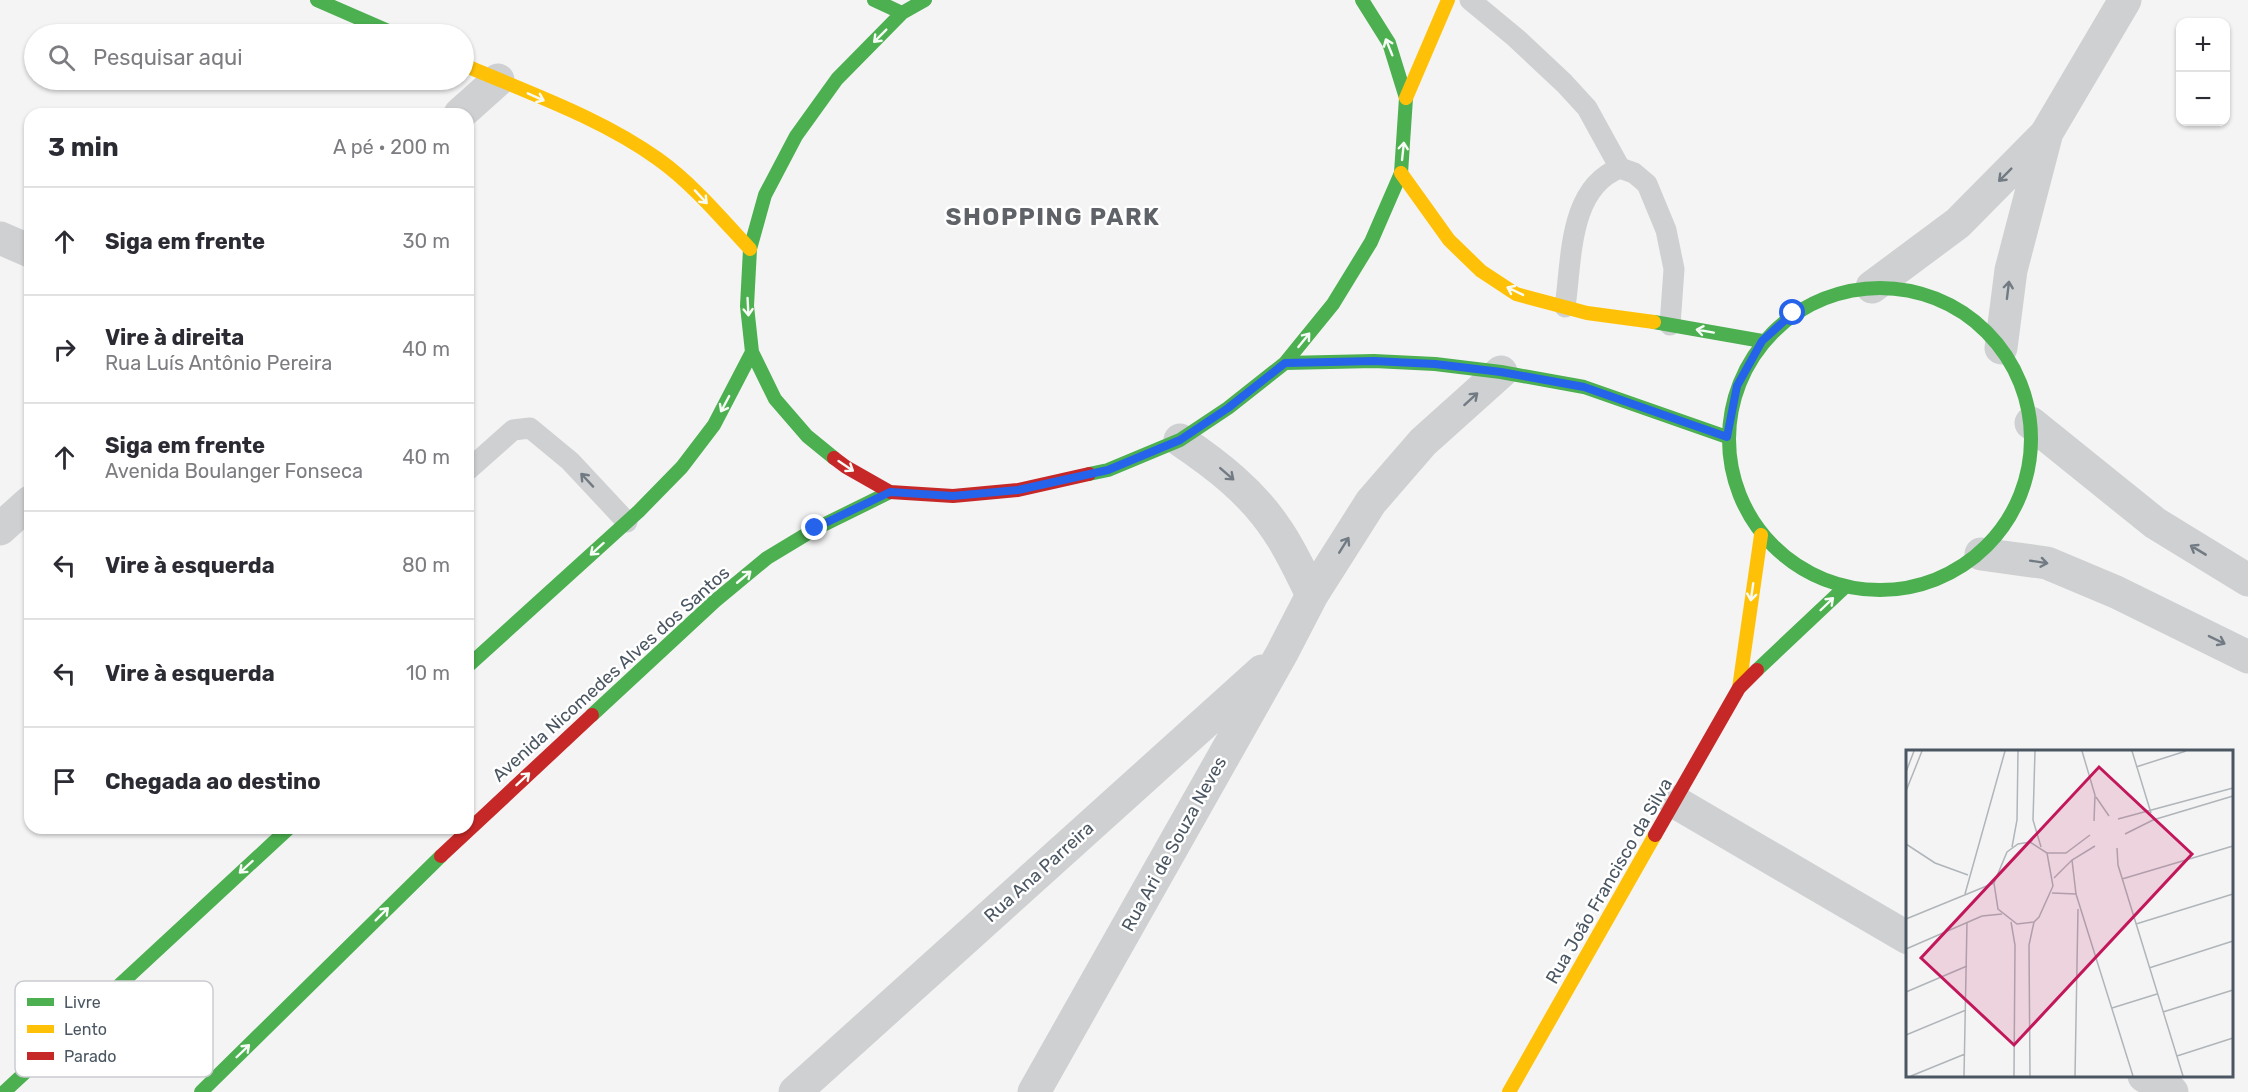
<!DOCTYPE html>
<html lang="pt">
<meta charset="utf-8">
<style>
:root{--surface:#fff;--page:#f7f7f7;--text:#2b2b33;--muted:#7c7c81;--line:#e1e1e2}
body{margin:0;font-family:Rubik,sans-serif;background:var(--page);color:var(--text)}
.controls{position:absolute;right:18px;top:18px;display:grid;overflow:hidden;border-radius:12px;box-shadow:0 2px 4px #0004}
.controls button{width:54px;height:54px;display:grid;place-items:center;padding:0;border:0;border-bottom:2px solid var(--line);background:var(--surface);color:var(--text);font:30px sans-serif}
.stop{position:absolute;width:18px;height:18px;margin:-14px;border:4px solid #2563eb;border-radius:50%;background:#fff}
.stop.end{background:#2563eb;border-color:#fff;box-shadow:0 2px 6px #0008}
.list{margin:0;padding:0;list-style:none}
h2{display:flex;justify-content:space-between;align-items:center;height:78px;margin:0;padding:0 24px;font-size:26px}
h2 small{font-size:20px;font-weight:400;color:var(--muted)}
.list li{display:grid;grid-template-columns:39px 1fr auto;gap:18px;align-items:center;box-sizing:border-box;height:108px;padding:0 24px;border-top:2px solid var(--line)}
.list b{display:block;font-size:22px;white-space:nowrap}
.list p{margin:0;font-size:20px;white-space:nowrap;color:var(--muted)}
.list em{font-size:20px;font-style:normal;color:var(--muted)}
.icon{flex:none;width:33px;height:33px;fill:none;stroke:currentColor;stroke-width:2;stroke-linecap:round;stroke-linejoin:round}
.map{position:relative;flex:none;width:2248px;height:1092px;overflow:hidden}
.search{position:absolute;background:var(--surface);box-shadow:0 2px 4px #0004;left:24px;top:24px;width:450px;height:66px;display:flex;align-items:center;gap:15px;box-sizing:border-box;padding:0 21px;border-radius:33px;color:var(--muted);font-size:22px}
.panel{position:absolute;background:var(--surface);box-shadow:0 2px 4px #0004;left:24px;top:108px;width:450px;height:726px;border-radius:18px}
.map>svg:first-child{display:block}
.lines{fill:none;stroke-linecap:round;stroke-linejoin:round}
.lane{stroke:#ced0d2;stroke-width:21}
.street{stroke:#ced0d2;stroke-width:33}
.fast{stroke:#4caf50;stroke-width:14}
.slow{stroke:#ffc107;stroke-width:14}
.jam{stroke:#c62828;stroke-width:14}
.oneway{stroke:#f6fbf6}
.oneway2{stroke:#727b83}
.route{stroke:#2563eb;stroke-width:8}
.labels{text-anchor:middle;stroke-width:5;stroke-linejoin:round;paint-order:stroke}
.street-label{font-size:18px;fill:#4a5661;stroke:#fff}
.district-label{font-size:24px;font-weight:bold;letter-spacing:1.5px;fill:#5f6368;stroke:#fff}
.inset-road{fill:none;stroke:#b0b5b9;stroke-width:1.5}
.view{fill:#c2185b;fill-opacity:0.15;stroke:#c2185b;stroke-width:3}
.inset-edge{fill:none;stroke:#4a5661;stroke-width:3}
.key{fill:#fff;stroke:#c9ccd0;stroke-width:1.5}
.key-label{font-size:16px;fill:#4a5661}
</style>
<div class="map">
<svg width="2248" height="1092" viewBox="0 0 2248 1092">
<rect width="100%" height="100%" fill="#f4f4f4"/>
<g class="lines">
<path class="lane" d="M1470,0l46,38 48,45 23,25 33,60 14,5 13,11 19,46 8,39 -4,56
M1565,307c7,-47 3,-119 55,-139
M468,470l45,-40 17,-2 40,33 57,61"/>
<path class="street" d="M460,114l38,-34
M0,238l30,13
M1872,287l86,-64 88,-89 79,-134
M2001,348l10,-78 35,-134
M2031,423l124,100 93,57
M1180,440c37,25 72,52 97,90 14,20 24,43 35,65
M0,529l30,-27
M1981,554l66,9 69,29 132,65
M1675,802l233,136
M2144,1076l28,16
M795,1092l467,-421
M1034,1092l248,-439 30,-58 59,-93 52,-60 78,-70"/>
<path class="fast" d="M317,0l78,34
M874,0l28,13
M1729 439a151 151 0 1 1 302 0a151 151 0 1 1-302 0Z
M1654,322l108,19
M1285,363l89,-2 61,3 66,8 83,15 143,50
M834,458l-27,-22 -32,-37 -23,-47 -5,-46 3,-57 15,-54 31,-59 41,-57 65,-66 23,-13
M1089,474l19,-4 72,-30 48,-32 57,-45 48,-59 38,-62 30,-69 5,-75 -17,-55 -27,-43
M468,666l171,-155 43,-44 32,-42 38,-73
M1757,670l87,-82
M592,715l123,-114 52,-43 48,-29 75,-37
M4,1092l285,-264
M201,1092l240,-236"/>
<path class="slow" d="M464,65c65,28 137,53 194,94 35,25 63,59 92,90
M1406,98l42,-98
M1401,173l48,67 32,31 35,23 71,19 67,9
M1739,688l22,-153
M1509,1092l146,-257"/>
<path class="jam" d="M834,458l12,9 44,25 63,4 65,-6 71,-16
M1655,835l84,-147 18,-18
M441,856l151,-141"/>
</g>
<defs><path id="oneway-shaft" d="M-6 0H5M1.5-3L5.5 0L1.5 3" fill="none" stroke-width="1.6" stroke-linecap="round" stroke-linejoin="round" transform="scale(1.5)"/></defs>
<g class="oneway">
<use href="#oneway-shaft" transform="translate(880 36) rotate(135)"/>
<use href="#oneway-shaft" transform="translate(1389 47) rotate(-112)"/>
<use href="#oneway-shaft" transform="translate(536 97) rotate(24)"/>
<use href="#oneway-shaft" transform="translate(1403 151) rotate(-84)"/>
<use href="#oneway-shaft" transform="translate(701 197) rotate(47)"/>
<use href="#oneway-shaft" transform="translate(1515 291) rotate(-154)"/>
<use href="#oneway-shaft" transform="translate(748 307) rotate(87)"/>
<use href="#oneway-shaft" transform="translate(1705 331) rotate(-170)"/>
<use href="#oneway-shaft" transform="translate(1304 340) rotate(-51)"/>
<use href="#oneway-shaft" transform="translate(725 404) rotate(118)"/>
<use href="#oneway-shaft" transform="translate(846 466) rotate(34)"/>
<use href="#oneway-shaft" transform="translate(597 549) rotate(138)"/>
<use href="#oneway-shaft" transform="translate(744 577) rotate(-40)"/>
<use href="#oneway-shaft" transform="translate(1752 592) rotate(98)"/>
<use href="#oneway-shaft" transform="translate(1827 604) rotate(-44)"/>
<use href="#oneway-shaft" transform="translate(523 779) rotate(-43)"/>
<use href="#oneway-shaft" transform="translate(246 867) rotate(138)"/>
<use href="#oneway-shaft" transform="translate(382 914) rotate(-45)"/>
<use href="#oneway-shaft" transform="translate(243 1051) rotate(-44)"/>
</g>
<g class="oneway2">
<use href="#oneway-shaft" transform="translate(2005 175) rotate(135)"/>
<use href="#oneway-shaft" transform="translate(2008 290) rotate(-83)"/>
<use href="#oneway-shaft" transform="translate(1471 399) rotate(-42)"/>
<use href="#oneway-shaft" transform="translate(1227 474) rotate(41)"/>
<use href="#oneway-shaft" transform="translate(587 480) rotate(-133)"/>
<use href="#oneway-shaft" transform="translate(1344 545) rotate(-58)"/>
<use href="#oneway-shaft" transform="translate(2198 550) rotate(-149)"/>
<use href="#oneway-shaft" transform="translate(2039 562) rotate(9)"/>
<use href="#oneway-shaft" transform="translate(2217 640) rotate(26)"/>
</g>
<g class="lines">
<path class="route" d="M815,528l75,-36 63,4 65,-6 90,-20 72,-30 48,-32 57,-45 89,-2 61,3 66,8 83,15 143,50 10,-51 25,-45 31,-28"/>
</g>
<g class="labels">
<g class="street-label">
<text transform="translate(611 674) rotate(-42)" y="6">Avenida Nicomedes Alves dos Santos</text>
<text transform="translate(1174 844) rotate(-61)" y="6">Rua Ari de Souza Neves</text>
<text transform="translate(1039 872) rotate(-42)" y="6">Rua Ana Parreira</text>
<text transform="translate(1609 881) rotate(-60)" y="6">Rua João Francisco da Silva</text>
</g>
<g class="district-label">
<text x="1053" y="225">SHOPPING PARK</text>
</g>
</g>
<g transform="translate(1906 750)">
<rect width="327" height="327" fill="#f4f4f4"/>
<path class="inset-road" d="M129,1l-2,69 8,27M176,1l13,44 -1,26M226,1l19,62M230,17l50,-16M0,22l8,-21M0,41l16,-40M190,47l13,19M212,69l115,-31M219,84l28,-14 80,-24M124,92l17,11 6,33 -14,31 -5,5 -17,2 -19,-15 -4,-26 13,-31 11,-8zM0,94l29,19 33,12M106,97l5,-27 1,-69M211,98l1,17 65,211M141,103h19l24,-18M166,110l4,34 57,182M148,128l18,-18 23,-14M216,129l111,-33M146,143l24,1M59,144l40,-143M0,169l88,-36M105,172l4,23 -1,131M230,174l97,-30M0,199l76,-33 20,-2M243,218l84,-27M0,242l61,-26M206,258l45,-14M257,262l70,-22M0,285l60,-25M271,306l56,-18M5,326l54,-22M58,326l3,-154M124,326l-1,-131 5,-23M169,326l3,-167"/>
<path class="view" d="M193,17l93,87 -178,191 -93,-87z"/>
<rect width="327" height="327" class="inset-edge"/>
</g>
<rect x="15" y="981" width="198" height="96" rx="9" class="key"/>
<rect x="27" y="998" width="27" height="8" fill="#4caf50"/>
<rect x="27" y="1025" width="27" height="8" fill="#ffc107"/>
<rect x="27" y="1052" width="27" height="8" fill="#c62828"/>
<g class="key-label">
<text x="64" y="1008">Livre</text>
<text x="64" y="1035">Lento</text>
<text x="64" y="1062">Parado</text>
</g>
</svg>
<div class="controls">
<button>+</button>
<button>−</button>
</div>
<div class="stop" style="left:1793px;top:313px"></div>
<div class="stop end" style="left:815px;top:528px"></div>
<div class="search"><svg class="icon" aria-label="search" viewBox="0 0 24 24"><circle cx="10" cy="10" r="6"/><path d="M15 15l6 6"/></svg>Pesquisar aqui</div>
<section class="panel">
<h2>3 min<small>A pé · 200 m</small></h2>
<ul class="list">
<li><svg class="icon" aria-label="ahead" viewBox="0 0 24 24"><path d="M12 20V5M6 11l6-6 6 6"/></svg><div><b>Siga em frente</b></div><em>30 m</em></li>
<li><svg class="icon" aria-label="right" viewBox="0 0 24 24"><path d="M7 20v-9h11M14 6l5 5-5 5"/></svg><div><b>Vire à direita</b><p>Rua Luís Antônio Pereira</p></div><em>40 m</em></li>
<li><svg class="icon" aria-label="ahead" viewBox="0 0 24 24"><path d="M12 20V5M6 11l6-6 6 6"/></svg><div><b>Siga em frente</b><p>Avenida Boulanger Fonseca</p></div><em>40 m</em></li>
<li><svg class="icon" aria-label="left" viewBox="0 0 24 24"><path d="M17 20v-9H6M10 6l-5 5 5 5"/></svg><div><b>Vire à esquerda</b></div><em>80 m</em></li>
<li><svg class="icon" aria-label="left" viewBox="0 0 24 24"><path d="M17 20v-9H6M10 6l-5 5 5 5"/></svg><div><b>Vire à esquerda</b></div><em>10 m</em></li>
<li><svg class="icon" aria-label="arrive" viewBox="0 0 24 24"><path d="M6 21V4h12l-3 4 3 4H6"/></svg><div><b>Chegada ao destino</b></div></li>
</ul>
</section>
</div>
